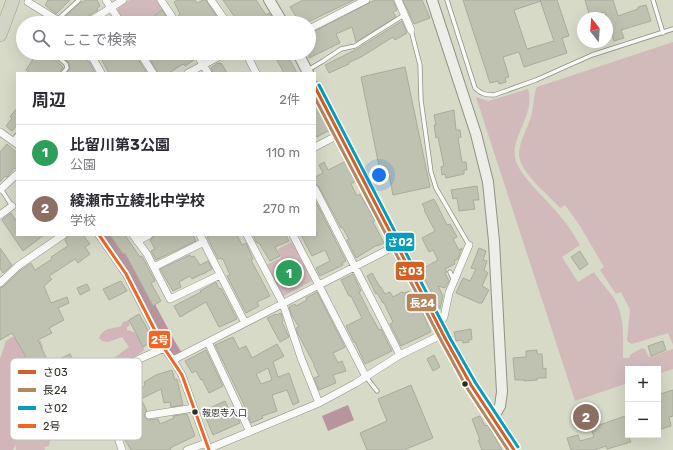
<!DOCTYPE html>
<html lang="ja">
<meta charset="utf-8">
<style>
:root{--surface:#fff;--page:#f7f7f7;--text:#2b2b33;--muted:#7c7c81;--line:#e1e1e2;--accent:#2563eb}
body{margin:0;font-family:Rubik,"Noto Sans JP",sans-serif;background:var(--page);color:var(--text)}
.controls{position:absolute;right:12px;bottom:12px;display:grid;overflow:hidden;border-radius:0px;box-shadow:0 4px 16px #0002}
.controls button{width:36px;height:36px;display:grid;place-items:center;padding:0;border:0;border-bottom:1px solid var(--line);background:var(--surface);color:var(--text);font:20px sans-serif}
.compass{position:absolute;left:577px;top:12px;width:36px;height:36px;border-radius:50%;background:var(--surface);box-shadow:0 4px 16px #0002;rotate:343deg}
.you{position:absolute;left:379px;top:175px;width:14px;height:14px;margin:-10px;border:3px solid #fff;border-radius:50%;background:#1a73e8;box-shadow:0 0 0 6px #1a73e833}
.badge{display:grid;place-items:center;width:26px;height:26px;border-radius:50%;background:var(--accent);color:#fff;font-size:13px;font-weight:700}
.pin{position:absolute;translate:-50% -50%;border:2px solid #fff;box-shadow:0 1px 4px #0006}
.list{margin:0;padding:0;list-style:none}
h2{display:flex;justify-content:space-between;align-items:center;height:52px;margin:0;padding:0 16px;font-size:17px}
h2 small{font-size:13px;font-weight:400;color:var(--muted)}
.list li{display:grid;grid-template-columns:26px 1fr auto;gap:12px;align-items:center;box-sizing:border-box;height:56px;padding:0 16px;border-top:1px solid var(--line)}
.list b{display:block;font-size:15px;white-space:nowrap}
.list p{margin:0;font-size:13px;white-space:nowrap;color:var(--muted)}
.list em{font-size:13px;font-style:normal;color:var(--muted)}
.icon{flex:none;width:22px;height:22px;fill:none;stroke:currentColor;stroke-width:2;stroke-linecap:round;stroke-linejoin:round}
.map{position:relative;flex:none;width:673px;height:450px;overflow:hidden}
.search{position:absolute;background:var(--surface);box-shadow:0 4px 16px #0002;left:16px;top:16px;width:300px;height:44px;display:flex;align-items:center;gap:10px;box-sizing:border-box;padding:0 14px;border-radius:22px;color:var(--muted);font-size:15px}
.panel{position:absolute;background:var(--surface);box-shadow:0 4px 16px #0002;left:16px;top:72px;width:300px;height:164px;border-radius:0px}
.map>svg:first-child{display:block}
.green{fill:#d2babb}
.forest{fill:#d1b5b8}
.water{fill:#b8959e}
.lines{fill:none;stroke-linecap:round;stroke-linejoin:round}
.river{stroke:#b8959e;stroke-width:14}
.building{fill:#bfc2b0;stroke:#a9ab9d;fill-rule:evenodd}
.lane-casing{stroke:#8f9182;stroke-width:5}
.street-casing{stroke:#8f9182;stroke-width:8}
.secondary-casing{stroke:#8f9182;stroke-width:12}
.highway-casing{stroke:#9b9e89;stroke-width:14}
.lane{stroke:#f9f9f7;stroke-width:3.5}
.street{stroke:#f9f9f7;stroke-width:7}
.secondary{stroke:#edeee8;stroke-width:10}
.highway{stroke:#d2d4c6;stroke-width:13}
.bus-1-casing{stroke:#fff;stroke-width:6}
.bus-2-casing{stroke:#fff;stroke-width:6}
.bus-3-casing{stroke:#fff;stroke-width:6}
.bus-4-casing{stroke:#fff;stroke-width:6}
.bus-1{stroke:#d36024;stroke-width:3}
.bus-2{stroke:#b8855d;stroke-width:3}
.bus-3{stroke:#049dbd;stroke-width:3}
.bus-4{stroke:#f26522;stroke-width:3}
.bus-dot{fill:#2c2e20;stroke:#fff;stroke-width:1.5}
.labels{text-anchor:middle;stroke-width:3.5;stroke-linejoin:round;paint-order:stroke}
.bus-label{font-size:9px;fill:#2c2e20;stroke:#fff;text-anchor:start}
.key{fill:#fff;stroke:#c0c0bc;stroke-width:1}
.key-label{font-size:11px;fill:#2c2e20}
.line-badge{stroke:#fff;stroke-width:1.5}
.badge-label{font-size:11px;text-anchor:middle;font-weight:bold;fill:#fff}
</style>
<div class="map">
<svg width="673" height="450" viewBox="0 0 673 450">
<rect width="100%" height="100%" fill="#d7dac7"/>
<path class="green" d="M130,0h27l6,9 -20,14h-19l-7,-12 2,-4z
M673,42v303l-5,-12 -36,11 -4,-2 -1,-2 3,-30 -9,-18 -5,2 -16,-24 4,-3 -24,-41 -15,-21 -5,3c-12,-14 -39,-34 -41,-53 0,-13 8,-26 12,-38 3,-10 2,-21 6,-30z
M528,89c8,23 -17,48 -13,68 3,19 34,44 46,60 7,8 13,18 19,28l-18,12 16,25 16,-10c6,10 15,18 21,28 10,18 8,38 8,58h6l2,-4 11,-6 3,1 4,8 24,-8v20l-15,5v-5h-30v14l-53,18 -99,-304 12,4z
M292,242l20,39 -30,16 -16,-32 15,-7 -3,-9z
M32,420l8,20 11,-3 -2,9 -5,1 1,3h-29v-2l-3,-18z"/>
<path class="forest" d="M129,320l1,5 -3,2v3l7,2 9,13 1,5c-9,8 -21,12 -32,19l-4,-2 3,-7 18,-13 -7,-10 -14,5 -6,-1 -3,-3c6,-12 11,-8 22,-12l2,-4z
M12,337l29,4 2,7 -19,23 15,1c4,8 -2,13 -2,21 0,6 5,10 2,16 -2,3 -6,6 -9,9 -18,5 -19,8 -14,26l-3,6h-13v-91l6,-18z"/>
<path class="water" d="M348,405l6,15 -26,11 -6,-15z"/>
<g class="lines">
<path class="river" d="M104,235l31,47 35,65 5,8"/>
</g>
<path class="building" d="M48,0h22l-14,14 -11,-9z
M86,0h11l3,6 -3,2 1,2 -14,9 -2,4h-10l-6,-7 13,-12z
M178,0h17l2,3 6,-3h3l15,23h-40l-3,-7 2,-2 -6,-12z
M223,0h33l10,15 3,-2 5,7 -4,3h-38v-1l4,-3z
M303,0h51l-48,23h-17v-1l8,-4 -7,-11z
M375,0h18l4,10 -4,2 3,5 -40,25 -4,-15 -16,7 4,9 -31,15v-24z
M403,0h19l8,18 -16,6z
M463,0h77l1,1 -27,9 13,39 27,-8 -14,-41h17l12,36 -7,2 5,15 -43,14 -5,-15 -16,5 6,20 -4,1 1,4 -7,2 -1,-3 -8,2z
M585,0h28l5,16 20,-7v-2l8,-2 5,16 -30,9 3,8 -10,3 -9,-29 -15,5z
M162,10l8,13h-27l8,-5z
M402,21l5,12 -12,7 -2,-3 -32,20 -13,6 1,1 -20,9 -4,-8 32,-16z
M34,53h12l7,5 10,9 -3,6h-30l-4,-3 7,-11 -2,-2z
M59,53h20l11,10 5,10h-28l3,-5 -1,-5z
M98,53h36l13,20h-38z
M155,53h36l3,7 -9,6 -2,-2 -14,9h-11l-7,-12 6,-4z
M273,53h13l11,20h-13z
M218,63l1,1 2,-1 6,10h-14l-2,-5z
M405,67l25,120 -37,8 -5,-26 -8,2 -19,-94z
M315,101l15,29 -13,7 -2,-4z
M17,108v17l-5,6 -6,-5 6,-8 -2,-1z
M454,110l2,20h4l1,7 -3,1 4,24h4l1,8h-3v4l-18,4 -1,-4 -3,1 -1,-8 3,-1 -6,-29 -2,1 -2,-13h2l-2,-10z
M7,144l10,9v16l-3,-1 -7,9 -2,-1 -5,6v-30z
M346,161l10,20 -5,3 6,12 3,-2 15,27 -2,1 11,21 -7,3v-1l-21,13 -9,-18 2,-1 -7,-12 -1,1 -22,-41 -4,-3v-7l8,-4 -4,-8 5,-3 4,8z
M477,186l2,14h-6l2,9 -16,2 -2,-13 -4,1 -2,-9z
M434,199l13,26 3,-1 7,13 -4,2 6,11 3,-2 -4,11 -4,2 1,3 -10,5 2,3 -2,1 4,8 -4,7 -7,-2 5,10 -3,13 -20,-39 18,-10 -5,-10 -4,2 -7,-14 13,-7 -11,-21 1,-1 -3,-5z
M315,200l31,61 -4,2 1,2 -23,11 -4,-8 14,-7 -5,-11 -13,6 -11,-21h17l-3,-5z
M11,213l6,9v13h27l-21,16 -21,-31z
M68,235h15l7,9 -5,3 5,7 -12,9 -3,-4 -26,17 3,3 -8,7 7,17 16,-6 2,6 -11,5 6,12 -15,8 3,5 -14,7 11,24 21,-10 7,14 -24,11 5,11 2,-1 4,9 -2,1 3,7 -16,7 6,12 -3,7 -6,3 -7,-3 -2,-6 2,-7 -3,-6 8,-4 -7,-15 12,-5 -10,-23 -16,8 -6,-13 9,-4 -14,-24 -12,7v-52l3,-1 18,-17 10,-7 4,7 17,-11 -1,-2 17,-11 -3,-6z
M110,235h15l15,22 2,-1 13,25 -4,2 10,18 -8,5 -28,-53 -2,1z
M156,235h37l3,6 -40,19 -5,-9 4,-2 -5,-9z
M211,235h26l5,10 4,-2 7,16 -2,1 19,36 -13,6 2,4 -13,7 -19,-37 3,-1 -7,-16h-2l-1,-1 -2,1 -11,-22z
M253,235h33l3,6 -14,6 5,9 -10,5 -11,-18h-2z
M0,248l12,17 -9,8 -3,-5z
M479,248l7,3 -3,9 4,1 -3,9 4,3 -6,13 7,4 -7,13h-3l-23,-10 7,-15 7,3 6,-12 -5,-1z
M580,251l8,13 -8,6 -9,-13z
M190,255l1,2 3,-1 6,9 8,-4 4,8 -9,5h-1l-10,5 -2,-3 -11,6 2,5 -8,4 -13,-22z
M372,273l8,14h1l4,7 5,-2 3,5 9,-5 2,1 5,-2 7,15h1l3,6 2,-1 9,21 -30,14 -11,-22 3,-2 -9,-19h-1l-6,-10 -1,1 -9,-18z
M353,274l8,17 -2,1 11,22 9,16 2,-1 11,22 -27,13 -10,-22h-1l-8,-16 16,-8 -11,-22h-2l-8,-16z
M121,281l6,10 -18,9 -6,-11z
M216,282l3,7 2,-1 16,31 -18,8 -13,-25 -26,15 -6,-11 27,-14 -1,-1z
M87,284l3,6 -10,5 -3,-7z
M317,292l28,55 -12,6 5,10 4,-2 4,10 -13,4 3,8 -17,7 -5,-12 5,-2 -5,-10v-2l-16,-30 -2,-6 3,-1 -7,-11 -3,-9 6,-3 1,2 11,-6 -1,-2z
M281,313l2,8 -1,1 7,15 -9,5 -13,-24 9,-4 1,1z
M139,314l14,25 -4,2 1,2 -7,4 -14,-27z
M471,329l1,10 -3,1v2l-6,1 -1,-3 -6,1 -2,-9z
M233,337l6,12 7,-3 6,12 25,-14 7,12 -11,6 5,15 11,-4 10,29 -6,3 -6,-15 -15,5 5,16 -15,5 1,2 -12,5 -5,-12h1l-32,-66zM268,368l4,12 -11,4 -5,-10z
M663,341l3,9 -15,6 -3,-10z
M206,350l17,36 -14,7 -7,-14 -1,1 -5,-9 -4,2 -7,-12z
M537,350v4h5l1,15 3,-1v10h-9v2l-13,1v-1h-9l-2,-22 13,-1v-6z
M434,355l6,12 -7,4 -6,-12z
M172,370l3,10 2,-1 6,26 -12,2 -1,-5 -6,1 -3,-14 -20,10 6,12 -2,2 -1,3 4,4 10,-1 2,5 14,-6 -1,-2 14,-2 8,22 -25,12 1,2h-40l-9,-15 2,-3 8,-6 -8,-18 -9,5 -5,-10 30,-14 5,-4 -1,-3 12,-7z
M411,385l22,53 -29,12h-37l-7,-17 27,-12 -9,-22z
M673,390v26l-4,1 2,9 -13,4v-34h2v-2z
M225,401l7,15 2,-1 1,1h2l3,7 -27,12 -10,-24z
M628,415v20l3,7 -24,7 -1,-3 -11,4h-24l-4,-12 11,-3 2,6 14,-4 -3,-9z
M480,416l5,10 3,-1 14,25h-20l-4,-10h2l-8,-21z"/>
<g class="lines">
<defs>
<path id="lane" d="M447,0l28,88c6,6 11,7 19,7l42,-15 56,-25 81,-26
M653,0l10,33
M57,20l22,-20
M411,30l9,35 1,35 10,72 5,16 33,57
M53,53l13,11 1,4 -4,5
M308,70l15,-9 18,-12 14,-3 49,-31
M13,140l4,-5
M1,189l11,17
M450,272l4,9
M366,377l11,14"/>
<path id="street" d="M106,0l15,23
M161,0l15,23
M211,0l16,23
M398,0l13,30
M28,2l34,21
M87,23l36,-23
M309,29l57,-29
M90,53l11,20
M140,53l13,20
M196,53l12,20
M246,53l10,20
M188,73l38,-20
M0,132l17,12
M315,147l25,-13
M1,189l16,-15
M315,189l85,166
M0,215l12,-9
M99,235l27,39 38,74 9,12 9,15 27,75
M133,235l14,19 23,45 50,-24
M200,235l45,88
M247,235l36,69 18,54 18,45
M293,235l73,142
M137,241l12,-6
M154,267l50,-25
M0,283l18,-17 45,-31
M439,326l5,-9 5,-24 20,-48
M208,342l42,90
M173,360l224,-115
M149,415l45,-7
M208,449l111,-46 37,-20 44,-28 43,-21
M122,450l-10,-31 -22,-38 74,-33
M187,450l19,-7"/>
<path id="secondary" d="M269,0l14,23
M432,0l44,134 12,48 6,59 8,151 -2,14 -7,12
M298,53l10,20
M315,87l131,253 25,45 43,65"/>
<path id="highway" d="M0,35l13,-35"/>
</defs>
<use href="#lane" class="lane-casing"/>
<use href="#street" class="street-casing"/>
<use href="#secondary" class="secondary-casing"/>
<use href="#highway" class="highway-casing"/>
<use href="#lane" class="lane"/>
<use href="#street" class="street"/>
<use href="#secondary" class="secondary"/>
<use href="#highway" class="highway"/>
<defs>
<path id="bus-1" d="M315,87l131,253 25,45 43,65"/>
<path id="bus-2" d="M315,98l127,244 25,46 41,62"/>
<path id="bus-3" d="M319,85l131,253 25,44 43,65"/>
<path id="bus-4" d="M99,235l27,39 38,74 18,27 27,75"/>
</defs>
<use href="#bus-1" class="bus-1-casing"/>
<use href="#bus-2" class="bus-2-casing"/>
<use href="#bus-3" class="bus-3-casing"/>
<use href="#bus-4" class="bus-4-casing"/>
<use href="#bus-1" class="bus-1"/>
<use href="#bus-2" class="bus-2"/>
<use href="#bus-3" class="bus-3"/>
<use href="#bus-4" class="bus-4"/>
</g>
<g class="bus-dot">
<circle cx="465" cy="384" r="3.5"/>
<circle cx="195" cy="412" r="3.5"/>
</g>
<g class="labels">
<g class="bus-label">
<text x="202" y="416">報恩寺入口</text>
</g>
</g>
<rect x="10" y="358" width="132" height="82" rx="6" class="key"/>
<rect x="18" y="370" width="18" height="4" fill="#d36024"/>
<rect x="18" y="388" width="18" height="4" fill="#b8855d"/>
<rect x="18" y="406" width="18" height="4" fill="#049dbd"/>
<rect x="18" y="424" width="18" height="4" fill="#f26522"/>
<g class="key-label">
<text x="43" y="376">さ03</text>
<text x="43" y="394">長24</text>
<text x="43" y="412">さ02</text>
<text x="43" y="430">2号</text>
</g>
<g class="line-badge">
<rect x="385" y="232" width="30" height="20" rx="4" fill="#049dbd"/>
<rect x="395" y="261" width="30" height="20" rx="4" fill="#d36024"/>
<rect x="406" y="293" width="31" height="19" rx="4" fill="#b8855d"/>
<rect x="148" y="330" width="23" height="19" rx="4" fill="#f26522"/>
</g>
<g class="badge-label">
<text x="400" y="246">さ02</text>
<text x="410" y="275">さ03</text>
<text x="422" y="307">長24</text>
<text x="160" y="344">2号</text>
</g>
</svg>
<div class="controls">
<button>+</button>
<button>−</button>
</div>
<svg class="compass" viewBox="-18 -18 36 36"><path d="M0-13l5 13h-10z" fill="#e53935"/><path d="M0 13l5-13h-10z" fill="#7c7c81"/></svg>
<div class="you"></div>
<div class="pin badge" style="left:289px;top:273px;background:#2e9e5b">1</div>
<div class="pin badge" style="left:586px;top:417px;background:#8d6e63">2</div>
<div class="search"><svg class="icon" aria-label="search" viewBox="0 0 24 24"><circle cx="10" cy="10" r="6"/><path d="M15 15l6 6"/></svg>ここで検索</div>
<section class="panel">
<h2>周辺<small>2件</small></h2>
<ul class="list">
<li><span class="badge" style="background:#2e9e5b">1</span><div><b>比留川第3公園</b><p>公園</p></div><em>110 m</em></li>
<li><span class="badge" style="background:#8d6e63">2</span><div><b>綾瀬市立綾北中学校</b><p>学校</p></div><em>270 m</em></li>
</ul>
</section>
</div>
